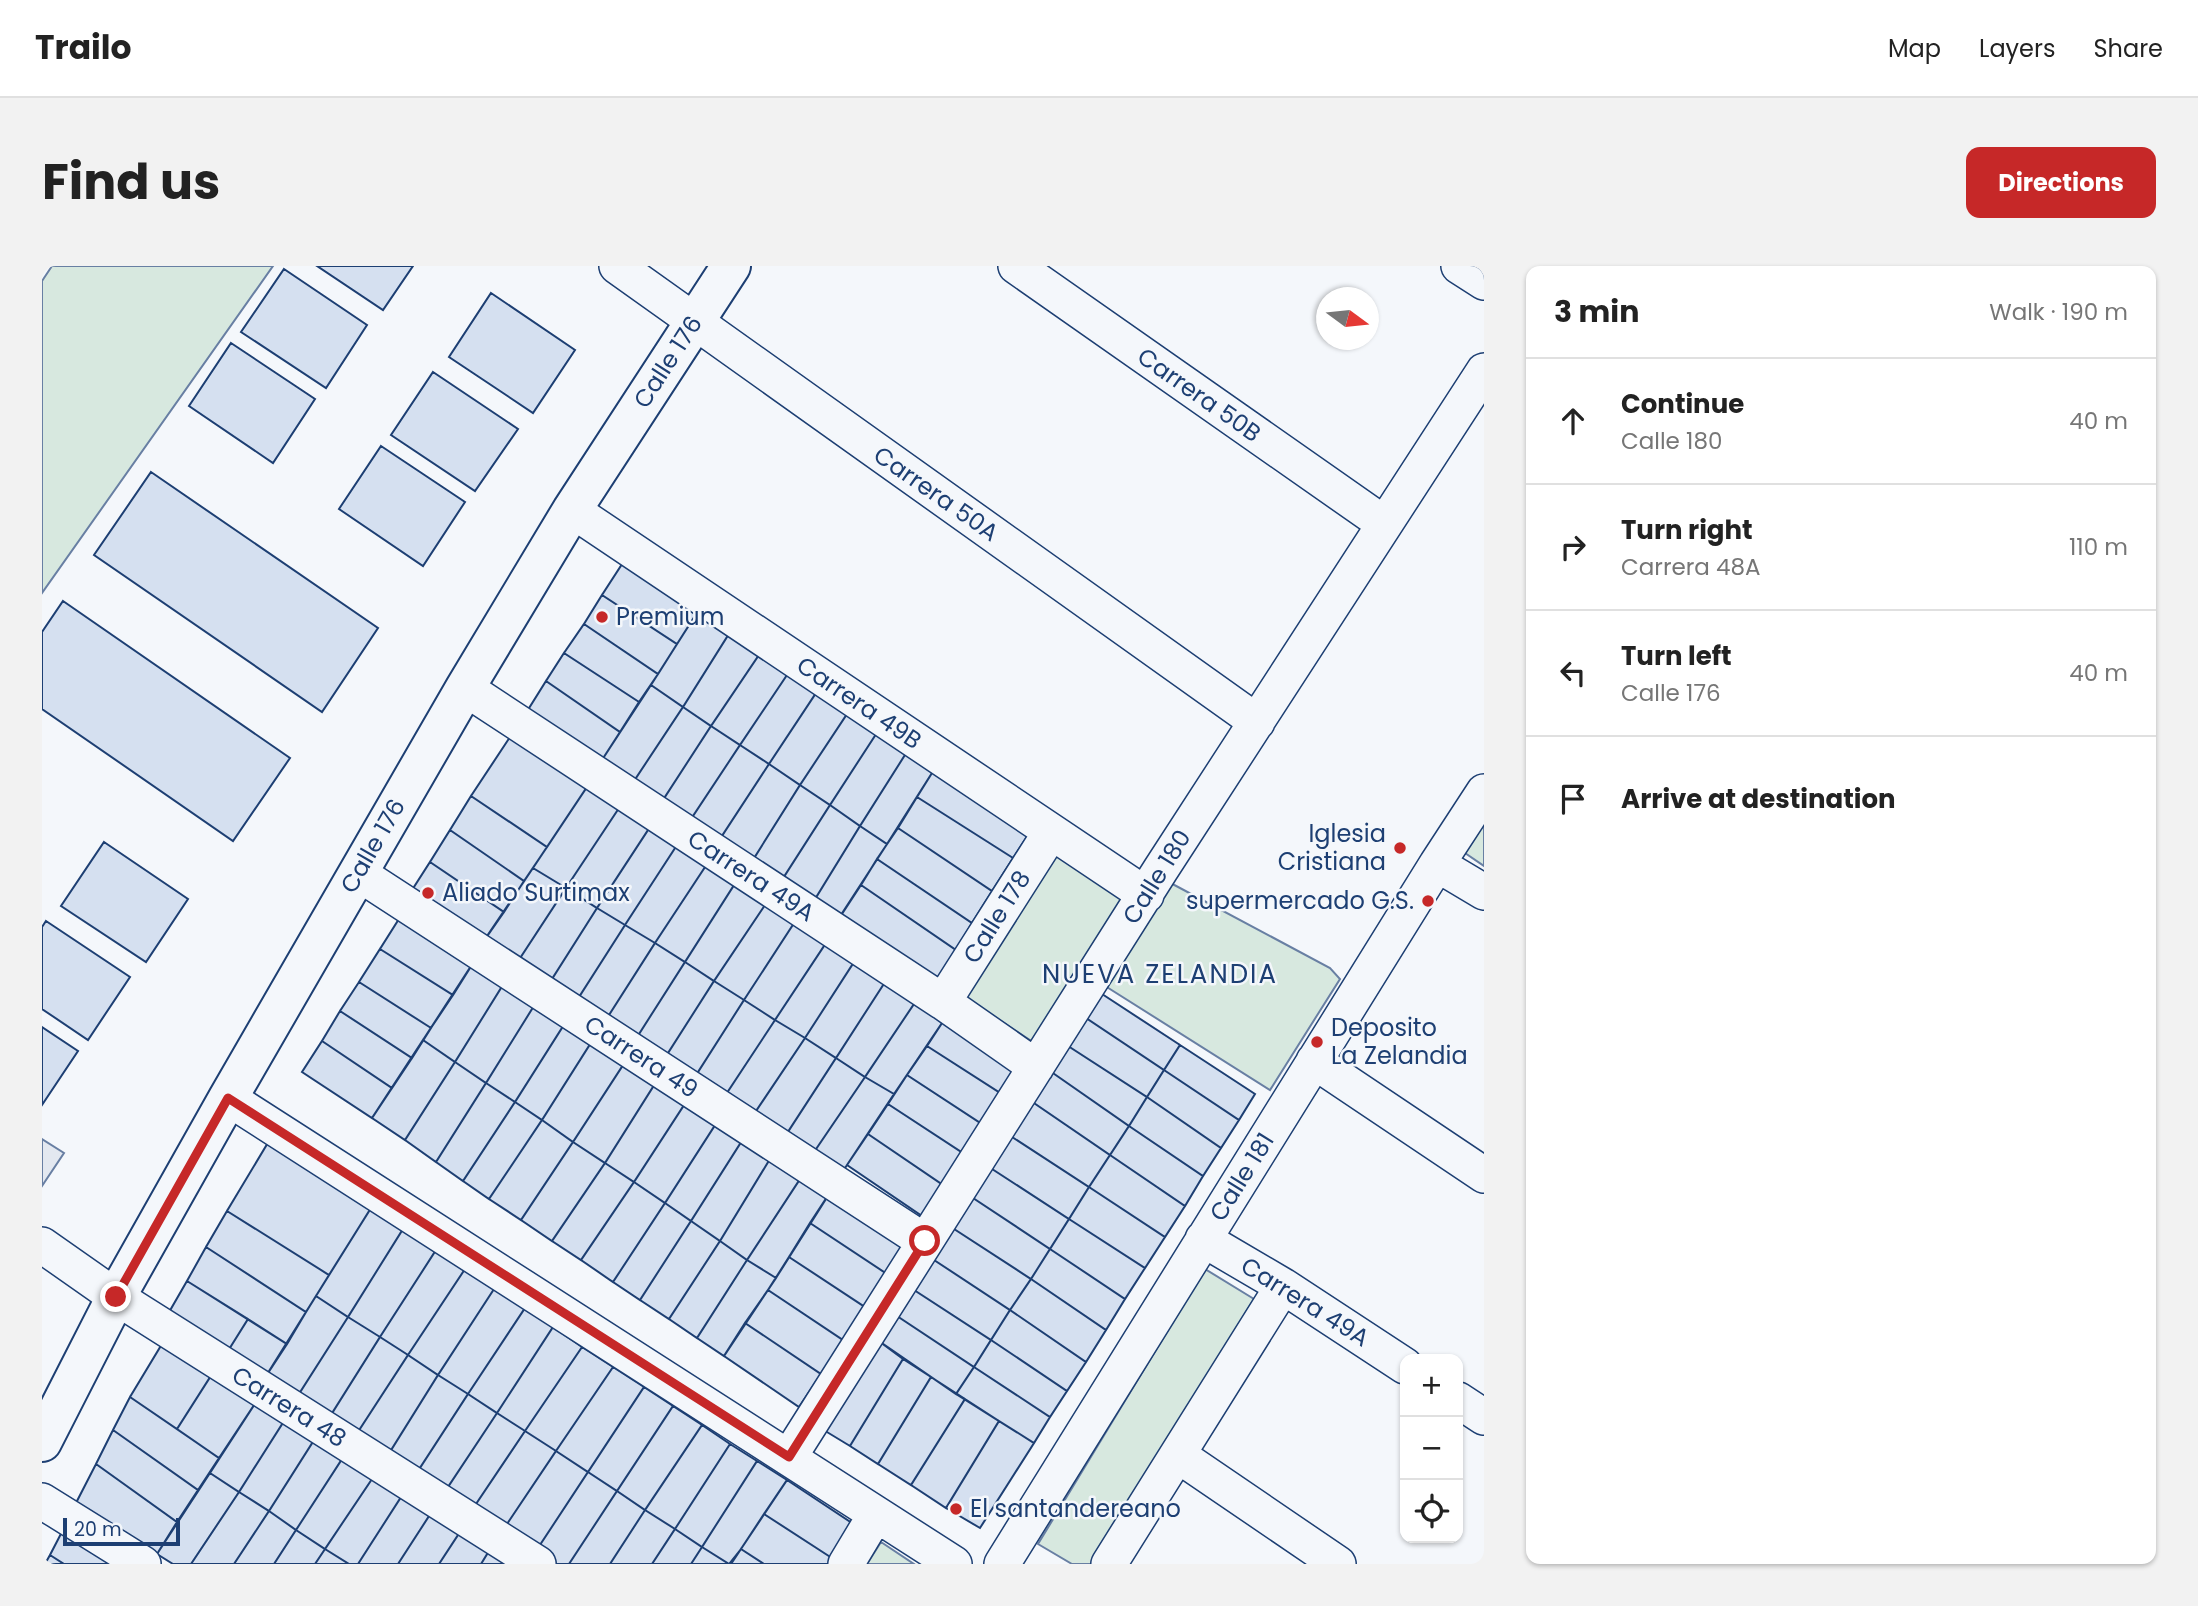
<!DOCTYPE html>
<meta charset="utf-8">
<style>
:root{--surface:#fff;--page:#f2f2f2;--text:#222;--muted:#767676;--line:#e0e0e0;--accent:#c62828}
body{margin:0;font-family:Poppins,sans-serif;background:var(--page);color:var(--text)}
.controls{position:absolute;right:21px;bottom:21px;display:grid;overflow:hidden;border-radius:14px;box-shadow:0 2px 5px #0004}
.controls button{width:63px;height:63px;display:grid;place-items:center;padding:0;border:0;border-bottom:2px solid var(--line);background:var(--surface);color:var(--text);font:35px sans-serif}
.compass{position:absolute;left:1274px;top:21px;width:63px;height:63px;border-radius:50%;background:var(--surface);box-shadow:0 2px 5px #0004;rotate:105deg}
.scale{position:absolute;left:21px;bottom:18px;width:117px;box-sizing:border-box;padding-left:7px;border:4px solid #1d3f73;border-top:0;font-size:19px;line-height:24px;white-space:nowrap;color:#1d3f73;-webkit-text-stroke:5px #f4f7fb;paint-order:stroke}
.stop{position:absolute;width:21px;height:21px;margin:-16px;border:5px solid #c62828;border-radius:50%;background:#fff}
.stop.end{background:#c62828;border-color:#fff;box-shadow:0 2px 7px #0008}
.list{margin:0;padding:0;list-style:none}
h2{display:flex;justify-content:space-between;align-items:center;height:91px;margin:0;padding:0 28px;font-size:30px}
h2 small{font-size:23px;font-weight:400;color:var(--muted)}
.list li{display:grid;grid-template-columns:46px 1fr auto;gap:21px;align-items:center;box-sizing:border-box;height:126px;padding:0 28px;border-top:2px solid var(--line)}
.list b{display:block;font-size:26px;white-space:nowrap}
.list p{margin:0;font-size:23px;white-space:nowrap;color:var(--muted)}
.list em{font-size:23px;font-style:normal;color:var(--muted)}
.icon{flex:none;width:38px;height:38px;fill:none;stroke:currentColor;stroke-width:2;stroke-linecap:round;stroke-linejoin:round}
.map{position:relative;flex:none;width:1442px;height:1298px;overflow:hidden;border-radius:14px}
header{display:flex;align-items:center;gap:42px;box-sizing:border-box;height:98px;padding:0 35px;background:var(--surface);border-bottom:2px solid var(--line)}
header strong{font-size:33px}
nav{display:flex;gap:38px;margin-inline-start:auto;font-size:24px}
.intro{display:flex;align-items:center;justify-content:space-between;box-sizing:border-box;height:168px;padding:0 42px}
h1{margin:0;font-size:49px}
.button{padding:18px 32px;border-radius:14px;background:var(--accent);color:#fff;font-size:24px;font-weight:700}
main{display:flex;gap:42px;padding:0 42px}
aside{flex:1;background:var(--surface);border-radius:14px;box-shadow:0 2px 5px #0004}
.map>svg:first-child{display:block}
.green{fill:#d7e8df;stroke:#687fa3;stroke-width:2}
.parking{fill:#e3e8f0;stroke:#687fa3;stroke-width:2}
.building{fill:#d5e0f0;stroke:#1d3f73;stroke-width:2}
.lines{fill:none;stroke-linecap:round;stroke-linejoin:round}
.street-casing{stroke:#1d3f73;stroke-width:38}
.secondary-casing{stroke:#1d3f73;stroke-width:42}
.street{stroke:#f4f7fb;stroke-width:35}
.secondary{stroke:#f4f7fb;stroke-width:38}
.route{stroke:#c62828;stroke-width:9}
.poi-dot{fill:#c62828;stroke:#f4f7fb;stroke-width:2.5}
.labels{text-anchor:middle;stroke-width:5;stroke-linejoin:round;paint-order:stroke}
.street-label{font-size:24px;fill:#1d3f73;stroke:#f4f7fb}
.poi-label{font-size:24px;fill:#1d3f73;stroke:#f4f7fb;text-anchor:start}
.neighbourhood-label{font-size:26px;letter-spacing:2px;fill:#1d3f73;stroke:#f4f7fb}
</style>
<header>
<strong>Trailo</strong>
<nav><a>Map</a><a>Layers</a><a>Share</a></nav>
</header>
<div class="intro"><h1>Find us</h1><a class="button">Directions</a></div>
<main>
<div class="map">
<svg width="1442" height="1298" viewBox="0 0 1442 1298">
<rect width="100%" height="100%" fill="#f4f7fb"/>
<path class="green" d="M10,0h221l-231,327v-312z
M1442,558v42l-19,-13z
M1017,581l73,50 -93,149 -76,-50z
M1123,614l165,88 10,11 -70,111 -168,-106z
M1163,1003l49,30 -162,265h-20l-34,-20z
M839,1276l33,22h-47z"/>
<path class="parking" d="M0,873l22,14 -22,33z"/>
<path class="building" d="M275,0h96l-30,44z
M242,3l83,56 -41,63 -85,-56z
M449,27l84,57 -42,63 -84,-56z
M189,77l84,56 -42,64 -84,-57z
M391,106l85,57 -43,62 -84,-56z
M339,180l84,56 -42,64 -84,-57z
M109,206l227,156 -56,84 -228,-157z
M584,292l74,50 -23,36 -75,-49z
M560,329l75,49 -19,30 -74,-50z
M21,335l227,157 -57,83 -191,-132v-77z
M658,342l32,21 -49,78 -32,-22z
M542,358l74,50 -19,28 -75,-49z
M690,363l31,20 -52,77 -28,-19z
M721,383l28,20 -51,76 -29,-19z
M522,387l75,49 -19,30 -74,-51z
M749,403l29,18 -51,77 -29,-19z
M504,415l74,51 -20,31 -74,-50z
M609,419l32,22 -51,77 -32,-21z
M778,421l31,21 -51,77 -31,-21z
M641,441l28,19 -50,77 -29,-19z
M809,442l29,20 -50,77 -30,-20z
M669,460l29,19 -51,77 -28,-19z
M838,462l30,19 -50,79 -30,-21z
M470,468l75,53 -40,60 -76,-51z
M698,479l29,19 -51,78 -29,-20z
M868,481l27,18 -50,79 -27,-18z
M727,498l31,21 -49,78 -33,-21z
M895,499l95,64 -19,29 -96,-61z
M758,519l30,20 -50,78 -29,-20z
M545,521l32,21 -53,80 -33,-20z
M429,530l76,51 -23,34 -74,-51z
M875,531l96,61 -21,33 -94,-63z
M788,539l30,21 -48,78 -32,-21z
M577,542l31,19 -53,81 -31,-20z
M818,560l27,18 -50,77 -25,-17z
M608,561l27,18 -52,80 -28,-17z
M856,562l94,63 -20,32 -95,-64z
M408,564l74,51 -20,31 -74,-50z
M62,576l84,57 -42,63 -85,-56z
M635,579l30,19 -52,79 -30,-18z
M835,593l95,64 -16,27 -95,-65z
M388,596l74,50 -25,36 -74,-47z
M665,598l29,18 -51,80 -30,-19z
M491,602l33,20 -53,81 -34,-21z
M694,616l31,20 -53,79 -29,-19z
M819,619l95,65 -19,30 -97,-63z
M524,622l31,20 -52,82 -32,-21z
M725,636l29,18 -52,80 -30,-19z
M555,642l28,17 -53,83 -27,-18z
M362,645l71,49 -22,35 -73,-46z
M754,654l32,20 -53,80 -31,-20z
M4,655l84,56 -42,63 -46,-31v-82z
M583,659l30,18 -53,83 -30,-18z
M786,674l28,19 -51,79 -30,-18z
M613,677l30,19 -53,83 -30,-19z
M338,683l73,46 -22,33 -72,-46z
M814,693l31,20 -51,79 -31,-20z
M433,694l31,20 -51,82 -32,-22z
M643,696l29,19 -53,83 -29,-19z
M845,713l31,19 -53,79 -29,-19z
M464,714l31,21 -51,82 -31,-21z
M672,715l30,19 -53,83 -30,-19z
M317,716l72,46 -19,30 -72,-47z
M1057,726l81,53 -16,25 -81,-54z
M876,732l28,19 -52,77 -29,-17z
M702,734l31,20 -54,82 -30,-19z
M495,735l30,19 -52,82 -29,-19z
M298,745l72,47 -20,30 -70,-47z
M1041,750l81,54 -17,27 -82,-53z
M904,751l78,49 -19,30 -78,-50z
M525,754l27,18 -52,82 -27,-18z
M733,754l30,18 -55,82 -29,-18z
M0,761l36,24 -36,54z
M552,772l33,21 -54,83 -31,-22z
M763,772l31,20 -54,83 -32,-21z
M381,774l32,22 -50,78 -33,-22z
M280,775l70,47 -20,30 -70,-46z
M1023,778l82,53 -18,29 -79,-55z
M1138,779l75,49 -16,26 -75,-50z
M885,780l78,50 -20,30 -78,-51z
M794,792l29,19 -55,81 -28,-17z
M585,793l31,20 -53,84 -32,-21z
M413,796l31,21 -50,79 -31,-22z
M1122,804l75,50 -18,28 -74,-51z
M1008,805l79,55 -19,29 -79,-54z
M865,809l78,51 -19,29 -78,-51z
M823,811l29,17 -55,83 -29,-19z
M616,813l30,20 -54,83 -29,-19z
M444,817l29,19 -52,79 -27,-19z
M1105,831l74,51 -18,28 -74,-50z
M646,833l31,20 -54,84 -31,-21z
M989,835l79,54 -21,32 -80,-52z
M473,836l27,18 -53,79 -26,-18z
M846,838l78,51 -20,32 -78,-53z
M677,853l26,17 -54,85 -26,-18z
M500,854l31,22 -52,78 -32,-21z
M1087,860l74,50 -18,30 -75,-51z
M826,868l78,53 -21,31 -78,-53z
M967,869l80,52 -20,32 -80,-52z
M703,870l28,18 -53,87 -29,-20z
M227,875l102,67 -42,67 -102,-64z
M531,876l32,21 -53,78 -31,-21z
M731,888l31,19 -57,87 -27,-19z
M1068,889l75,51 -20,31 -76,-50z
M563,897l29,19 -53,78 -29,-19z
M947,901l80,52 -19,30 -80,-53z
M762,907l27,18 -55,87 -29,-18z
M592,916l31,21 -52,79 -32,-22z
M1047,921l76,50 -20,31 -76,-49z
M789,925l77,50 -21,33 -77,-51z
M928,930l80,53 -19,30 -80,-52z
M623,937l26,18 -51,79 -27,-18z
M329,942l32,21 -55,88 -32,-21z
M185,945l102,64 -23,37 -100,-65z
M1027,953l76,49 -20,31 -75,-50z
M649,955l29,20 -51,78 -29,-19z
M768,957l77,51 -22,33 -76,-50z
M909,961l80,52 -21,31 -79,-52z
M361,963l33,21 -56,87 -32,-20z
M678,975l27,19 -50,78 -28,-19z
M164,981l100,65 -19,32 -100,-63z
M1008,983l75,50 -19,31 -75,-51z
M394,984l29,19 -57,86 -28,-18z
M747,991l76,50 -22,33 -75,-50z
M889,992l79,52 -19,30 -80,-52z
M705,994l29,18 -52,78 -27,-18z
M423,1003l29,20 -56,86 -30,-20z
M989,1013l75,51 -20,32 -76,-52z
M145,1015l61,38 -20,32 -60,-37z
M869,1022l80,52 -17,27 -80,-53z
M452,1023l31,19 -57,86 -30,-19z
M726,1024l75,50 -22,34 -76,-51z
M274,1030l32,21 -51,80 -31,-21z
M483,1042l28,19 -56,86 -29,-19z
M968,1044l76,52 -19,29 -76,-51z
M852,1048l80,53 -18,27 -80,-55z
M306,1051l32,20 -51,81 -32,-21z
M206,1053l39,25 -21,32 -38,-25z
M703,1057l76,51 -22,33 -75,-51z
M511,1061l29,20 -57,84 -28,-18z
M338,1071l28,18 -52,80 -27,-17z
M123,1073l49,32 -37,58 -47,-32z
M834,1073l27,20 -53,87 -28,-17z
M949,1074l76,51 -17,26 -76,-50z
M540,1081l31,20 -57,84 -31,-20z
M366,1089l30,20 -50,80 -32,-20z
M861,1093l28,18 -53,87 -28,-18z
M571,1101l31,20 -56,85 -32,-21z
M932,1101l76,50 -16,26 -78,-49z
M172,1105l44,28 -39,59 -42,-29z
M396,1109l30,19 -52,80 -28,-19z
M889,1111l34,22 -54,86 -33,-21z
M602,1121l29,19 -56,85 -29,-19z
M426,1128l29,19 -53,80 -28,-19z
M88,1131l89,61 -21,32 -85,-60z
M216,1133l28,19 -47,74 -29,-19z
M923,1133l34,22 -53,87 -35,-23z
M631,1140l29,19 -57,85 -28,-19z
M455,1147l28,18 -53,79 -28,-17z
M244,1152l30,19 -47,74 -30,-19z
M957,1155l35,22 -54,85 -34,-20z
M660,1159l28,19 -55,85 -30,-19z
M71,1164l85,60 -21,32 -81,-58z
M483,1165l31,20 -53,79 -31,-20z
M274,1171l28,19 -48,74 -27,-19z
M688,1178l27,17 -55,86 -27,-18z
M514,1185l32,21 -52,79 -33,-21z
M302,1190l30,20 -49,73 -29,-19z
M715,1195l30,19 -46,69 -12,15 -27,-17z
M54,1198l81,58 -20,32 -81,-51z
M546,1206l29,19 -48,73h-13l-20,-13z
M168,1207l29,19 -48,72h-18l-16,-10z
M332,1210l29,18 -45,70h-9l-24,-15z
M745,1214l74,49 -23,33 -74,-48z
M575,1225l28,19 -35,54h-41z
M197,1226l30,19 -35,53h-43z
M361,1228l28,19 -33,51h-40z
M603,1244l30,19 -23,35h-42z
M227,1245l27,19 -22,34h-40z
M389,1247l29,19 -21,32h-41z
M722,1248l74,48 -1,2h-73l-23,-15z
M23,1260l60,38h-61l-14,-9z
M633,1263l27,18 -11,17h-39z
M254,1264l29,19 -10,15h-41z
M418,1266l29,19 -8,13h-42z
M660,1281l27,17h-38z
M283,1283l24,15h-34z
M699,1283l23,15h-33z
M447,1285l20,13h-28z
M8,1289l14,9h-19z"/>
<g class="lines">
<defs>
<path id="street" d="M575,0l640,456
M974,0l367,257
M1417,0l25,16
M530,244l574,385
M423,422l478,314 93,65
M1395,598l47,28
M316,607l566,368
M901,736l108,-170
M1272,795l170,114
M186,832l726,466
M1161,973l80,47 122,80
M0,979l74,52 422,267
M1416,1134l26,17
M1136,1189l160,109
M747,1191l372,-588 323,-498
M0,1235l101,63
M804,1298l30,-50
M960,1298l435,-700 47,-72
M1067,1298l174,-278"/>
<path id="secondary" d="M0,1176l74,-145 112,-199 237,-410 107,-178 159,-244"/>
</defs>
<use href="#street" class="street-casing"/>
<use href="#secondary" class="secondary-casing"/>
<use href="#street" class="street"/>
<use href="#secondary" class="secondary"/>
</g>
<g class="lines">
<path class="route" d="M74,1031l112,-199 561,359 136,-216"/>
</g>
<g class="poi-dot">
<circle cx="560" cy="351" r="7"/>
<circle cx="1358" cy="582" r="7"/>
<circle cx="386" cy="627" r="7"/>
<circle cx="1386" cy="635" r="7"/>
<circle cx="1275" cy="776" r="7"/>
<circle cx="914" cy="1243" r="7"/>
</g>
<g class="labels">
<g class="street-label">
<text transform="translate(626 96) rotate(-57)" y="8">Calle 176</text>
<text transform="translate(1157 129) rotate(35)" y="8">Carrera 50B</text>
<text transform="translate(894 228) rotate(35)" y="8">Carrera 50A</text>
<text transform="translate(817 437) rotate(34)" y="8">Carrera 49B</text>
<text transform="translate(331 580) rotate(-60)" y="8">Calle 176</text>
<text transform="translate(709 610) rotate(33)" y="8">Carrera 49A</text>
<text transform="translate(1115 611) rotate(-58)" y="8">Calle 180</text>
<text transform="translate(955 651) rotate(-58)" y="8">Calle 178</text>
<text transform="translate(599 791) rotate(33)" y="8">Carrera 49</text>
<text transform="translate(1200 911) rotate(-58)" y="8">Calle 181</text>
<text transform="translate(1263 1036) rotate(32)" y="8">Carrera 49A</text>
<text transform="translate(247 1141) rotate(32)" y="8">Carrera 48</text>
</g>
<g class="poi-label">
<text x="574" y="359">Premium</text>
<text x="1344" y="576" text-anchor="end">Iglesia<tspan x="1344" dy="28">Cristiana</tspan></text>
<text x="400" y="635">Aliado Surtimax</text>
<text x="1372" y="643" text-anchor="end">supermercado G.S.</text>
<text x="1289" y="770">Deposito<tspan x="1289" dy="28">La Zelandia</tspan></text>
<text x="928" y="1251">El santandereano</text>
</g>
<g class="neighbourhood-label">
<text x="1118" y="717">NUEVA ZELANDIA</text>
</g>
</g>
</svg>
<div class="controls">
<button>+</button>
<button>−</button>
<button><svg class="icon" aria-label="locate" viewBox="0 0 24 24"><circle cx="12" cy="12" r="6"/><path d="M12 2v4M12 18v4M2 12h4M18 12h4"/></svg></button>
</div>
<svg class="compass" viewBox="-18 -18 36 36"><path d="M0-13l5 13h-10z" fill="#e53935"/><path d="M0 13l5-13h-10z" fill="#767676"/></svg>
<div class="scale">20 m</div>
<div class="stop" style="left:883px;top:975px"></div>
<div class="stop end" style="left:74px;top:1031px"></div>
</div>
<aside>
<h2>3 min<small>Walk · 190 m</small></h2>
<ul class="list">
<li><svg class="icon" aria-label="ahead" viewBox="0 0 24 24"><path d="M12 20V5M6 11l6-6 6 6"/></svg><div><b>Continue</b><p>Calle 180</p></div><em>40 m</em></li>
<li><svg class="icon" aria-label="right" viewBox="0 0 24 24"><path d="M7 20v-9h11M14 6l5 5-5 5"/></svg><div><b>Turn right</b><p>Carrera 48A</p></div><em>110 m</em></li>
<li><svg class="icon" aria-label="left" viewBox="0 0 24 24"><path d="M17 20v-9H6M10 6l-5 5 5 5"/></svg><div><b>Turn left</b><p>Calle 176</p></div><em>40 m</em></li>
<li><svg class="icon" aria-label="arrive" viewBox="0 0 24 24"><path d="M6 21V4h12l-3 4 3 4H6"/></svg><div><b>Arrive at destination</b></div></li>
</ul>
</aside>
</main>
